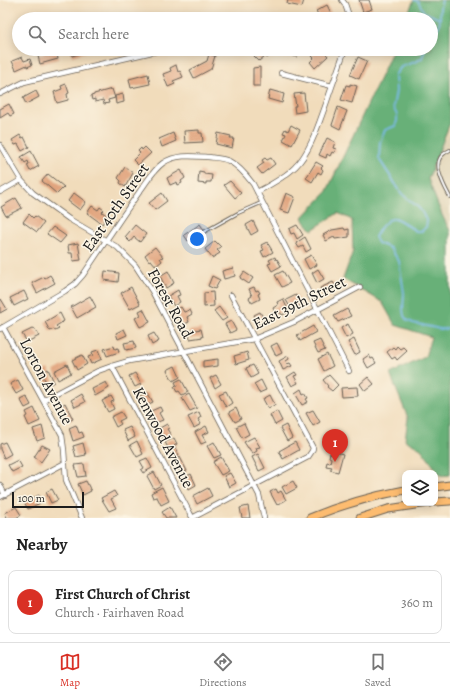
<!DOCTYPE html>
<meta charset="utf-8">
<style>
:root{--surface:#fff;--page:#f6f6f6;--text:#222;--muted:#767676;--line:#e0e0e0;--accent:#d93025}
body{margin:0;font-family:Alegreya,serif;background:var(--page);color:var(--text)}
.controls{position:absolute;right:12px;bottom:12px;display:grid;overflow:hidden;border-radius:8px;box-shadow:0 2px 10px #0003}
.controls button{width:36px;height:36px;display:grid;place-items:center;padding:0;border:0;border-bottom:1px solid var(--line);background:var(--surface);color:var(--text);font:20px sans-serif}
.scale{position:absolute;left:12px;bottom:10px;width:72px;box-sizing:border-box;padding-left:4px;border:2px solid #1c1c1c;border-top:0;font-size:11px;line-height:14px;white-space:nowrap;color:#1c1c1c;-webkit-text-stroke:3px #fcf5e5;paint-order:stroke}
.you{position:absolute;left:197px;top:239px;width:14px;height:14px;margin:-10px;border:3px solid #fff;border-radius:50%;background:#1a73e8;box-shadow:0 0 0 6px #1a73e833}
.badge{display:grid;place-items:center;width:26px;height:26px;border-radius:50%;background:var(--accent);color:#fff;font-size:13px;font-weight:700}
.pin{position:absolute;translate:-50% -33px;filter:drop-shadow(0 1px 2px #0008)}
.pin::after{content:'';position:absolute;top:21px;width:14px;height:12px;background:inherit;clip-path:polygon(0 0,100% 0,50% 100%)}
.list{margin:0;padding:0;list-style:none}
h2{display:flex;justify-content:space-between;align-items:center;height:52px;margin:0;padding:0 16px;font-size:17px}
h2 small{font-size:13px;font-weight:400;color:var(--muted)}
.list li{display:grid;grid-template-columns:26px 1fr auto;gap:12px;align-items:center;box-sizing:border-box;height:64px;margin:0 8px 8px;padding:0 8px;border:1px solid var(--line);border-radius:8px}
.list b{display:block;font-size:15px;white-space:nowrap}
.list p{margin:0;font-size:13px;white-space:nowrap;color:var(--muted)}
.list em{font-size:13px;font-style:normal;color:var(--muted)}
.icon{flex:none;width:22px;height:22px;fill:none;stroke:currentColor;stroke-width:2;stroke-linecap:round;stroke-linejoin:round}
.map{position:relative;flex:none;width:450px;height:518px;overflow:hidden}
.search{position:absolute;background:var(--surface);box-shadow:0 2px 10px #0003;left:12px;right:12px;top:12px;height:44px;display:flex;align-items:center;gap:10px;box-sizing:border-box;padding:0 14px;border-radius:22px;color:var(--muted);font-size:15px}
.sheet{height:124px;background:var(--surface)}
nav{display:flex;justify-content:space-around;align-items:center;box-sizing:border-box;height:56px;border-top:1px solid var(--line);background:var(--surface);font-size:11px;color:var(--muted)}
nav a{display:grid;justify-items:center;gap:2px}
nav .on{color:var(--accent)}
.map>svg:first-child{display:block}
.built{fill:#dfd2b4}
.forest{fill:#68b078;stroke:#42664a}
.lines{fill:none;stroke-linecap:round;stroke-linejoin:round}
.stream{stroke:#80bcf2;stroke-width:1.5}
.building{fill:#e1a47e}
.service-casing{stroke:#675f54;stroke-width:4}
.minor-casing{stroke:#675f54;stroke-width:6}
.primary-casing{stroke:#675f54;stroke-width:9}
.service{stroke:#fff;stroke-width:2}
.minor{stroke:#fff;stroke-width:4.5}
.primary{stroke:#fdbc6f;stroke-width:7}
.labels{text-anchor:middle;stroke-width:3;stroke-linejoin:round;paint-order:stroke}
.street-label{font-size:16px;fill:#1c1c1c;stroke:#fcf5e5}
</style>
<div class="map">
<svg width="450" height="518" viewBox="0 0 450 518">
<rect width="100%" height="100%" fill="#fcf5e5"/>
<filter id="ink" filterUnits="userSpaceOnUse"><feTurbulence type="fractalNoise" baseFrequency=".025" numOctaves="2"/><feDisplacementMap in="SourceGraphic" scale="8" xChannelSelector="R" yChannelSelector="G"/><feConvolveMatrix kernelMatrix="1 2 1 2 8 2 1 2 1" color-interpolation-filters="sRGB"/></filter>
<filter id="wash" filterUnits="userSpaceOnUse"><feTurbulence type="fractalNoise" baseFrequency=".012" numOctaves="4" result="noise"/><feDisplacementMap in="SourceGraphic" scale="16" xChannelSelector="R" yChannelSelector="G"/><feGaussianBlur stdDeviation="0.9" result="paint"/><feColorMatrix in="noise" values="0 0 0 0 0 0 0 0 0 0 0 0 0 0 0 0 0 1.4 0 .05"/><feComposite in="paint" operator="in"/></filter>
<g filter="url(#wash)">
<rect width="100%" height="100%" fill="#f1dcbb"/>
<path class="built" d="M450,133v138l-39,-103 21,-10z"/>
<path class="forest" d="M414,0h36v123l-22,56 14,36 8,16v244l-9,1 -20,-27 -16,-9 3,-22 -18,-44 35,-17 6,-20 -36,-12 -13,-23 -39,-23 10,-28 -1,-31 -14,-7 -26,17 -10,-12 24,-25 54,-115 13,-29h38v-30h-26z"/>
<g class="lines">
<path class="stream" d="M414,0l4,1 6,11 16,7
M431,37l8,-11 1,-7v-11l2,-8
M425,49l-3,9 -5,3 -16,6 -6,8 1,16 -3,16 4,8v6l-2,5 -10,4 -5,12 -1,17 23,35 16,13 4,5 5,10 -1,5 -4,4h-6l-20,-13 -8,2 -7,7 -6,10 3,6 12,5 9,13 5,32 -1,17 1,6 3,4 6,3 27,6h10"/>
</g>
<g id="blocks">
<path class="building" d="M288,0h16l-2,7 -15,-3z
M359,0h10l3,9 -9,3z
M327,5l7,14h-14l4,-2 -2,-2 -3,1 -3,-5z
M56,49l2,10 -18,5 -2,-8 6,-2v-2z
M70,49h24l-22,7z
M263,49h8l3,3 -7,6 -2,-2 -6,5 -5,-5z
M283,49h16l-2,8 -15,-4z
M321,49l7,7 -13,12 -5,-6 4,-4 -2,-2 6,-6 1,1z
M209,54l6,2 -4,13 -17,9 -4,-8 17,-9z
M22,57l2,4 6,-2 2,6 -5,2v-2l-11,5 -4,-9z
M358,57l9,4 -8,18 -9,-4z
M176,65l2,7 2,-1 3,6 -10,4 2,3 -7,3 -5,-13 8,-3 -1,-3z
M260,67v19h-7v-18z
M148,74l2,10 -19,4 -2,-9z
M66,84l3,9 -2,1 1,6 -11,3 -3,-11 8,-3 -1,-3z
M350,84l7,2 -5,17 -11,-3 5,-15 4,1z
M112,89l3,9 -7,2 1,3 -5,1 -1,-4 -8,2v-3l-3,1 -1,-4 3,-1v-1z
M270,90l14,4 -2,9 -14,-4z
M36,91l3,6 -13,7 -3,-6z
M304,93l2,18 -11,2 -1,-7h2l-2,-12z
M123,94l1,8 -8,2 -1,-8z
M9,104l5,10 -4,2 -2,-3 -8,5v-9z
M338,107l9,4 -7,18 -8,-4z
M291,125l9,5 -8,15 -9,-5 3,-6 -3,-1 2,-4 3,2z
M199,130v3h3l1,9 -18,1 -1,-12z
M173,133l3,8 -14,6 -3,-8z
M218,133l13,3 -1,2h4l-2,10 -16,-4z
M20,135l2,3 2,-1 5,10 -7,4 -4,-7 -3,1 -3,-5z
M327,138l8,4 -2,6 3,1 -2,4 -2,-1 -2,4 -3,-2 -1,4 -7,-3z
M145,147l6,6 -13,12 -5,-5 7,-7 -2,-2 3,-3 1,2z
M31,151l8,15 -9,5 -3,-6 2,-1 -1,-3 -3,2 -4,-6z
M265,158l2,2 4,-2 4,6 -13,10 -5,-6 7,-5 -2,-3z
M316,162l7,4 -2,2 2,2 -2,4 -3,-2 -6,10 -6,-4z
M125,167l8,6 -8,14 -5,-4 1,-2 -3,-3z
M181,170l4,8 -4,3 1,2 -4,2 -1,-3 -7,3 -3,-7z
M199,171l5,1v2l8,1 -1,7h-5v2l-8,-1z
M48,174l16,13 -7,7 -15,-13z
M230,181l11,12 -6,5 -11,-13z
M74,193l12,9 -6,8 -12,-9z
M162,193l5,8 -12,9 -6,-7z
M286,193l9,4 -6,16 -9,-3z
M16,198l6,10 -16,8 -5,-9z
M92,206l6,4 2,-3 4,3 -2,2 6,4 -6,8 -15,-11z
M29,214l4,4 2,-2 9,7 -7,9 -14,-10z
M253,221l5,10 -7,4 -5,-10z
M200,224l4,6 -16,11 -4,-6z
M135,225l11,9 -6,8 -6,-5 -4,5 -5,-5z
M297,225l6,10 -6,4 -3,-6 -3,1 -2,-5z
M53,227l13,9 -6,7 -13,-9z
M344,228l1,2 4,-1v8l-14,2 -1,-2 -8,4 -3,-6 9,-5z
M305,237l6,12 -5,3 -3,-6 -4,2 -3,-5z
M215,241l6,6 -4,3 3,3 -8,5 -7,-9z
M267,242l6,10 -9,5 -3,-6 3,-1 -3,-5z
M78,243l3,17 -8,1 -1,-8h-3l-1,-8z
M155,247l8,10 -3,1 2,3 -6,5 -5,-6 -2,1 -4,-6z
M311,255l6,10 -8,4 -5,-10z
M275,257l1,3 1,-1 4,7 -9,5 -4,-7 3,-1 -2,-3z
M233,268l2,8 -11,3 -2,-8z
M318,269l6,10 -7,4 -5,-10z
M105,271l14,2 -1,9 -14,-2z
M168,271l6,12 -8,5 -6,-12z
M283,271l7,12 -8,4 -7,-12z
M244,272l9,6 -4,6 -9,-6z
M50,275l5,8 -18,10 -5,-10 12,-6 1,1z
M212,276l8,4 -5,9 -7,-3z
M333,282l3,5 -13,7 -3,-6z
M131,287l9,17 -10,5 -9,-16z
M254,287l2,4 2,-1 2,3 -2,1 2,5 -8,4 -3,-5 3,-2 -3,-7z
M178,290l2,5 -3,1 3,6 -6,4 -6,-10z
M24,291l4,8 -14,7 -4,-8z
M213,292l1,14 -10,1v-14z
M296,295l5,10 -4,3 -2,-3 -5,2 -4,-7z
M90,296l6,11 -19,11 -6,-11z
M1,299l6,10 -7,4v-13z
M283,299l6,13 -7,3 -2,-3 -4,2 -3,-6 5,-3 -1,-3z
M181,307l3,5 6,-2 2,4 -5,3 2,5 -6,3 -8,-14z
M219,307l8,11 -5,3 -8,-10z
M143,309l7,13 -10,5 -5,-9 6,-3 -2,-4z
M347,309l4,7 -13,6 -4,-6z
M260,312l5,9 -6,4 -5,-10z
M60,313l4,8 -8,5 3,3 -4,2 -1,-2 -4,2 -5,-9z
M231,321l5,9 -6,3 -5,-9z
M348,324l5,10 -7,4 -5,-10z
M313,326l3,6 -16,9 -3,-6z
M34,328l5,8 -12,6 -5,-8z
M124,329l3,6 -9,4 -2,-6z
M201,329l2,8 -13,2 -1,-8z
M154,333l5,8 -7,4 -4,-9z
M354,339l6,13 -5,3 -7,-13z
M320,340l5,10 -7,3 -5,-10z
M134,341l2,7 -10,2 -2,-7z
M277,343l5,10 -6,3 -5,-10z
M114,346l1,3 3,-1 1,4 -12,4 -3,-7z
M397,346l3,3 3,-2 4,4 -10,9 -2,-3 -3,2 -5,-7 6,-5 2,2z
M98,350l4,9 -11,5 -3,-7 5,-2 -1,-3z
M247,352l2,8 -13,4 -2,-8z
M327,354l6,12 -9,5 -6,-12z
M82,355l5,9 -10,6 -5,-10z
M369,355l2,4 2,-1 3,5 -8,5 -5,-9z
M288,356l1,3 -3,2 1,3 3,-1 2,3 -9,4 -4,-9z
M218,359v7l-15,2v-7z
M67,364l4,9 -13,7 -4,-9z
M253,365l5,9 -7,4 -5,-10z
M175,366l5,11 -7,4 -6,-11z
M48,369l6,13 -6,3 -7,-12z
M295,372l2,3 -3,1 4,7 -6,3 -5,-9z
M135,373l6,11 -6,3 -6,-11z
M216,375l5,9 -6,4 -5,-10z
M329,375l9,10 -6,6 -5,-4 1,-1 -5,-6z
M368,377l6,7 -9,7 -5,-7z
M181,379l7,13 -6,3 -3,-4 -2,1 -3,-5 3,-1 -2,-4z
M18,380l5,10 -7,4 -6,-10z
M261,380l5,10 -7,3 -5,-9z
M106,382l3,6 -14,8 -3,-7z
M357,387l1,9 -16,1 -1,-9z
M301,389l2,5 2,-1 3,5 -2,1 2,3 -6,3 -7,-12z
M226,391l6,12 -6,4 -7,-13z
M147,392l6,10 -8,4 -5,-10z
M81,394l4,8 -10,5 -4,-7z
M189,394l8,14 -7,3 -8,-13z
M270,395l5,10 -7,3 -5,-9z
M26,396l5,9 -6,3 -5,-9z
M111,396l3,5 -3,1 3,7 -6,3 -6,-11z
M65,403l8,16 -6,3 -8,-15z
M160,407l2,4 -3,2 4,7 -8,3 -6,-11z
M34,408l6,13 -11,5 -4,-9 3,-1 -2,-4z
M236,408l5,11 -6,3 -6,-10z
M313,410l7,12 -7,4 -7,-13z
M277,411l5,10 -7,4 -5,-10z
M121,412l4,6 -6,3 2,3 -5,3 -5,-10z
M199,412l2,5 -3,2 3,5 -7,4 -6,-11z
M244,423l5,11 -7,4 -6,-11z
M167,424l2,4 -2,1 4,6 -8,4 -5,-10z
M76,425l3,8 3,-1 2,5 -11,4 -4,-13z
M286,425l6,13 -5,3 -7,-13z
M42,426l3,12 -8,3 -4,-12z
M206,426l3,6 -7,3 4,7 -5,2 -6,-12z
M130,427l5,10 -7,4 -5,-11z
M254,437l6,10 -4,1 1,3 -5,3 -3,-6h-1l-4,-6z
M174,438l3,6 -3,2 5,9 -6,3 -8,-16z
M137,441l6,13 -6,3 -7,-12z
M5,442l6,12 -7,4 -4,-9v-5z
M214,442l7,13 -7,3 -7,-12z
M295,442l4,8 -16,9 -4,-8z
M83,443l3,12 -10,2 -3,-11z
M42,445l8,4 -9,13 -7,-5z
M336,452l7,2 -5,18 -8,-2 2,-3 -6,-1 1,-4 3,1 1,-5 -2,-1 1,-4 6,2z
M258,454l7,14 -6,3 -7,-14z
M180,457l7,14 -6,3 -7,-13z
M221,457l8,14 -8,4 -8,-13z
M147,458l5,10 -9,5 -2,-3 3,-2 -4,-7z
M18,460l4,7 -10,5 -4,-7z
M84,464l2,12 -8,1 -3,-12z
M154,472l7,13 -7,4 -7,-13z
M230,473l6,10 -7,4 -5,-11z
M191,474l5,11 -7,4 -6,-11z
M86,481l5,10 -8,4 -5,-11z
M293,481l4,7 -11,6 -4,-7z
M162,487l7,14 -8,4 -4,-8 -4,1 -2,-5z
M208,488l4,8 -15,8 -4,-8z
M52,489l6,11 -7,3 -5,-11z
M276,489l2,4 3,-2 5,9 -9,5 -7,-13z
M114,491l3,5 -6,3 5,9 -7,3 -8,-13z
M39,495l3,7 -14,7 -4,-7z
M248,506l2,12h-8l-2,-10z
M16,507l5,8 -5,3h-9l-2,-5z
M170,507l6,11h-10l-4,-6z"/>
</g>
</g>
<g filter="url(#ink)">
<use href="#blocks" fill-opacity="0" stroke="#675f54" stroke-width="1"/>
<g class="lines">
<defs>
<path id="service" d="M450,150c-4,2 -8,4 -10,8 -6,10 5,30 10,39
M202,233l36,-20 23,-10"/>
<path id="minor" d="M342,0l3,4 5,15
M281,73l51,13
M0,94l24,-12 141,-33
M0,145l21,35 12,13 36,26 48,28 18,18 17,26 107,204 5,23
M0,192l21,-12
M257,192c13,-7 27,-14 38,-25 15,-14 24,-44 31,-63 6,-18 13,-37 19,-55
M3,327l59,108 2,15 2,30 16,38
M0,329l65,-38 10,-7 8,-9c19,-28 37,-56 57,-84 7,-9 13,-21 23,-28 13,-9 30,-7 45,-6 7,1 15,1 21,4 10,5 18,15 24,23l96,187
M112,366l80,151h2l114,-60 4,-6 1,-3 -82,-153
M43,400l55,-29 14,-5 17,-5 125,-22 40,-17 66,-35
M0,485l5,10
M0,497l65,-34"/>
<path id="primary" d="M435,487l15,-2
M435,502l15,-1
M310,518c31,-13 62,-22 95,-28
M360,518l28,-9 41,-6"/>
</defs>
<use href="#service" class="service-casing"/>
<use href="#minor" class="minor-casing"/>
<use href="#primary" class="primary-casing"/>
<use href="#service" class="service"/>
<use href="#minor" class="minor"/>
<use href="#primary" class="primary"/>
</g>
</g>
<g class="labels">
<g class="street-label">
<text transform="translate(115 207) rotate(-55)" y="6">East 40th Street</text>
<text transform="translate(299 302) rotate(-26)" y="6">East 39th Street</text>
<text transform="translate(171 303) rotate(61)" y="6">Forest Road</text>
<text transform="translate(47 381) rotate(62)" y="6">Lorton Avenue</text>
<text transform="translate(164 437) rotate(62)" y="6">Kenwood Avenue</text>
</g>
</g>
</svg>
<div class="controls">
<button><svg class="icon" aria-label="layers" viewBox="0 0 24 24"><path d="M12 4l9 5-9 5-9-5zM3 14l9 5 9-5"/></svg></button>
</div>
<div class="scale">100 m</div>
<div class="you"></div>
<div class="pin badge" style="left:335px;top:462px">1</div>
<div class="search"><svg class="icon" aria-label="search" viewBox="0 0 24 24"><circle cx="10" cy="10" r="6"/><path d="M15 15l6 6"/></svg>Search here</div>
</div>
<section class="sheet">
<h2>Nearby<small></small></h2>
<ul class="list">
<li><span class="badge">1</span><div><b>First Church of Christ</b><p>Church · Fairhaven Road</p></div><em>360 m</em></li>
</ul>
</section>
<nav>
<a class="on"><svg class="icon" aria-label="map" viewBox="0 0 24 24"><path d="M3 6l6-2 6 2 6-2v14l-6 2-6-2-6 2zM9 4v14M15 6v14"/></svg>Map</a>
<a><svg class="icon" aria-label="directions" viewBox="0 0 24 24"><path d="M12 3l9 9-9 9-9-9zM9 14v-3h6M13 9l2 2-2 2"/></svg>Directions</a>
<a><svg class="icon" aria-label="saved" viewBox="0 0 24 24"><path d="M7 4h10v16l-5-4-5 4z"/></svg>Saved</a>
</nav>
